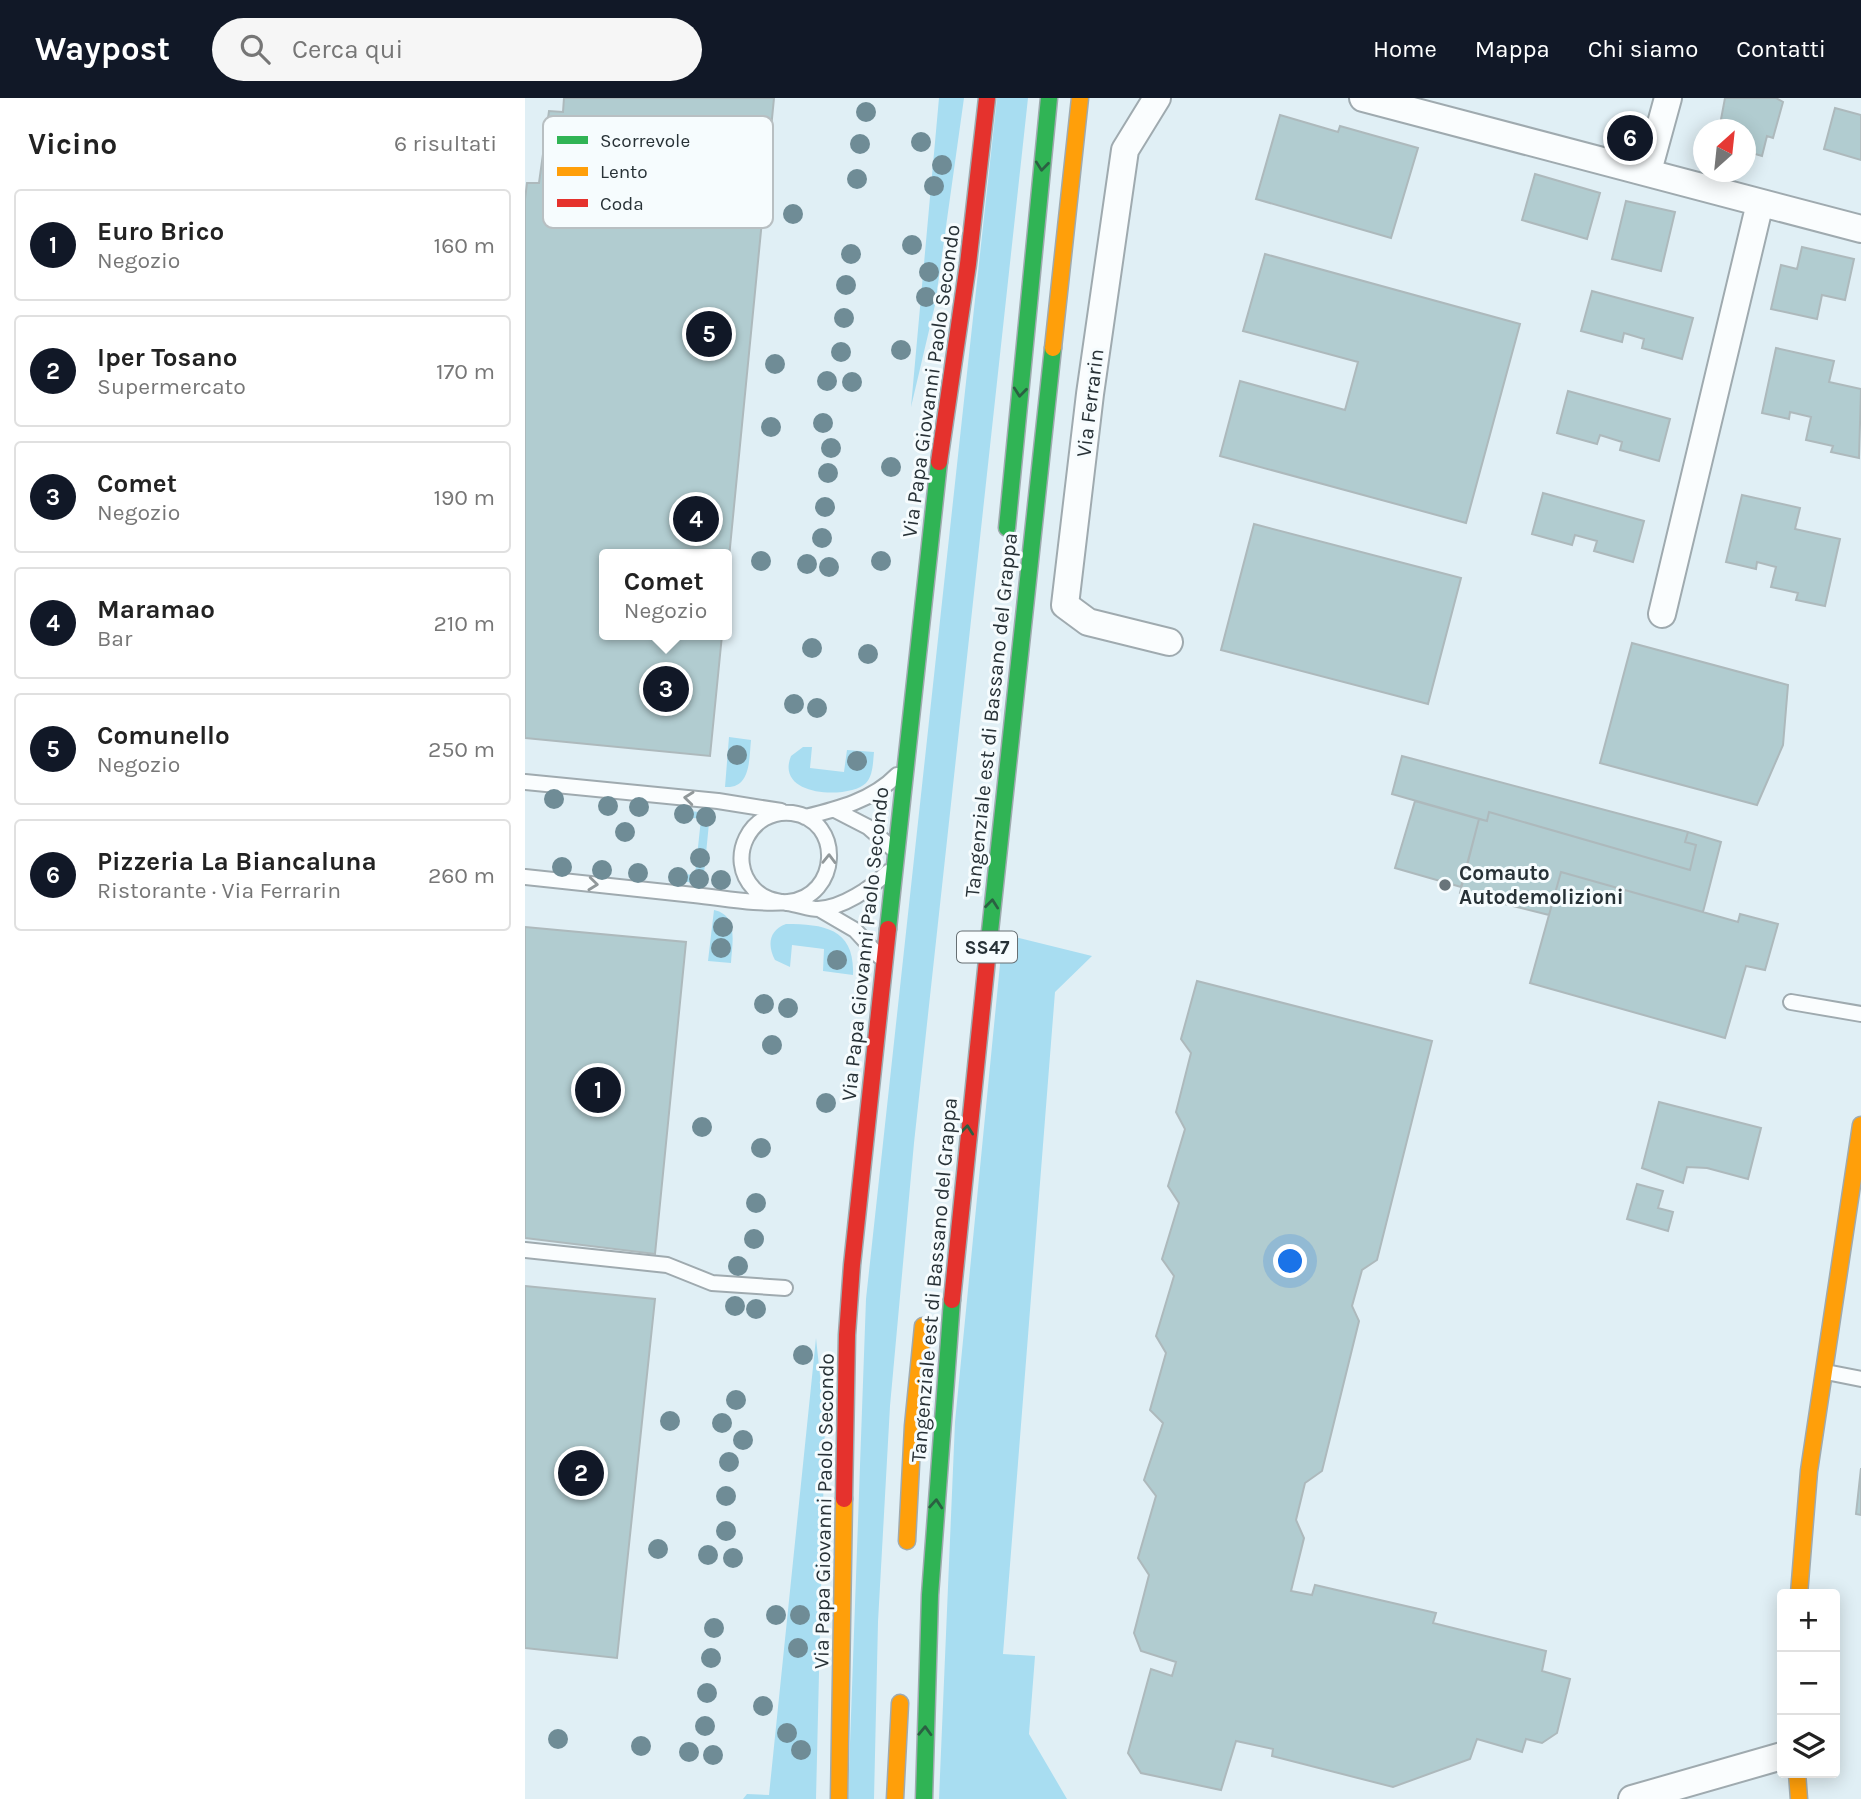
<!DOCTYPE html>
<html lang="it">
<meta charset="utf-8">
<style>
:root{--surface:#fff;--page:#f6f6f6;--text:#222;--muted:#767676;--line:#e0e0e0;--accent:#111827}
body{margin:0;font-family:Karla,sans-serif;background:var(--page);color:var(--text)}
.controls{position:absolute;right:21px;bottom:21px;display:grid;overflow:hidden;border-radius:7px;box-shadow:0 4px 18px #0003}
.controls button{width:63px;height:63px;display:grid;place-items:center;padding:0;border:0;border-bottom:2px solid var(--line);background:var(--surface);color:var(--text);font:35px sans-serif}
.compass{position:absolute;left:1168px;top:21px;width:63px;height:63px;border-radius:50%;background:var(--surface);box-shadow:0 4px 18px #0003;rotate:27deg}
.you{position:absolute;left:766px;top:1164px;width:24px;height:24px;margin:-18px;border:5px solid #fff;border-radius:50%;background:#1a73e8;box-shadow:0 0 0 10px #1a73e833}
.badge{display:grid;place-items:center;width:46px;height:46px;border-radius:50%;background:var(--accent);color:#fff;font-size:23px;font-weight:700}
.pin{position:absolute;translate:-50% -50%;border:4px solid #fff;box-shadow:0 2px 7px #0006}
.popup{position:absolute;left:74px;top:451px;width:133px;height:91px;box-sizing:border-box;display:grid;place-content:center;border-radius:7px;background:var(--surface);filter:drop-shadow(0 2px 5px #0005);font-size:23px;white-space:nowrap;color:var(--muted)}
.popup b{font-size:26px;color:var(--text)}
.popup::after{content:'';position:absolute;left:50%;top:100%;margin-left:-14px;border:14px solid transparent;border-top-color:var(--surface)}
.list{margin:0;padding:0;list-style:none}
h2{display:flex;justify-content:space-between;align-items:center;height:91px;margin:0;padding:0 28px;font-size:30px}
h2 small{font-size:23px;font-weight:400;color:var(--muted)}
.list li{display:grid;grid-template-columns:46px 1fr auto;gap:21px;align-items:center;box-sizing:border-box;height:112px;margin:0 14px 14px;padding:0 14px;border:2px solid var(--line);border-radius:7px}
.list b{display:block;font-size:26px;white-space:nowrap}
.list p{margin:0;font-size:23px;white-space:nowrap;color:var(--muted)}
.list em{font-size:23px;font-style:normal;color:var(--muted)}
.icon{flex:none;width:38px;height:38px;fill:none;stroke:currentColor;stroke-width:2;stroke-linecap:round;stroke-linejoin:round}
.map{position:relative;flex:none;width:1336px;height:1701px;overflow:hidden}
header{display:flex;align-items:center;gap:42px;box-sizing:border-box;height:98px;padding:0 35px;background:var(--accent);color:#fff}
header strong{font-size:33px}
nav{display:flex;gap:38px;margin-inline-start:auto;font-size:24px}
.search{width:490px;height:63px;background:var(--page);display:flex;align-items:center;gap:18px;box-sizing:border-box;padding:0 24px;border-radius:38px;color:var(--muted);font-size:26px}
main{display:flex}
aside{flex:1;background:var(--surface)}
.map>svg:first-child{display:block}
.green{fill:#a8ddf1}
.building{fill:#b1ccd0;stroke:#adb9bc;stroke-width:2}
.lines{fill:none;stroke-linecap:round;stroke-linejoin:round}
.lane-casing{stroke:#9faaaf;stroke-width:18}
.street-casing{stroke:#9faaaf;stroke-width:30}
.fast-casing{stroke:#9faaaf;stroke-width:19}
.slow-casing{stroke:#9faaaf;stroke-width:19}
.jam-casing{stroke:#9faaaf;stroke-width:19}
.lane{stroke:#fafdfe;stroke-width:14}
.street{stroke:#fafdfe;stroke-width:26}
.fast{stroke:#30b455;stroke-width:16}
.slow{stroke:#ff9f0a;stroke-width:16}
.jam{stroke:#e5322d;stroke-width:16}
.tree{fill:#6f8c96}
.oneway{stroke:#2b6042}
.oneway2{stroke:#91989a}
.poi-dot{fill:#68747a;stroke:#f6fcfe;stroke-width:2.5}
.labels{text-anchor:middle;stroke-width:6;stroke-linejoin:round;paint-order:stroke}
.shield{fill:#f6fcfe;stroke:#666f73;stroke-width:2}
.shield-label{font-size:19px;font-weight:bold;fill:#283237}
.street-label{font-size:21px;fill:#283237;stroke:#f6fcfe}
.poi-label{font-size:21px;font-weight:bold;fill:#283237;stroke:#f6fcfe;text-anchor:start}
.key{fill:#f6fcfe;stroke:#b8bfc2;stroke-width:2}
.key-label{font-size:19px;fill:#283237}
</style>
<header>
<strong>Waypost</strong>
<div class="search"><svg class="icon" aria-label="search" viewBox="0 0 24 24"><circle cx="10" cy="10" r="6"/><path d="M15 15l6 6"/></svg>Cerca qui</div>
<nav><a>Home</a><a>Mappa</a><a>Chi siamo</a><a>Contatti</a></nav>
</header>
<main>
<aside>
<h2>Vicino<small>6 risultati</small></h2>
<ul class="list">
<li><span class="badge">1</span><div><b>Euro Brico</b><p>Negozio</p></div><em>160 m</em></li>
<li><span class="badge">2</span><div><b>Iper Tosano</b><p>Supermercato</p></div><em>170 m</em></li>
<li><span class="badge">3</span><div><b>Comet</b><p>Negozio</p></div><em>190 m</em></li>
<li><span class="badge">4</span><div><b>Maramao</b><p>Bar</p></div><em>210 m</em></li>
<li><span class="badge">5</span><div><b>Comunello</b><p>Negozio</p></div><em>250 m</em></li>
<li><span class="badge">6</span><div><b>Pizzeria La Biancaluna</b><p>Ristorante · Via Ferrarin</p></div><em>260 m</em></li>
</ul>
</aside>
<div class="map">
<svg width="1336" height="1701" viewBox="0 0 1336 1701">
<rect width="100%" height="100%" fill="#e0eff5"/>
<path class="green" d="M414,0h25l-29,207 -24,102z
M472,0h31l-114,1045 -24,263 -12,216 -4,177h-26l18,-500z
M204,639l22,3c-2,19 0,49 -26,47z
M278,649h9l-2,21 34,4 3,-22 27,2c-1,10 -1,24 -8,31 -15,16 -92,15 -75,-27z
M154,712l31,3 -7,71 -31,-4v-7l23,2 6,-56 -22,-3z
M189,812c25,5 18,34 17,53l-23,-2z
M261,826c39,0 69,5 67,51l-30,-4 1,-22 -32,-4 -2,22 -15,-7c-8,-15 -6,-30 11,-36z
M478,836l89,22 -37,36 -52,662 32,2 -6,78 38,65h-128l16,-377z
M291,1240l9,85 -9,376h-73l4,-5 22,1z"/>
<path class="building" d="M39,0h210l-47,480v-24h-122v81h117l-12,121 -185,-18v-539l2,-16h12l10,-72 14,1z
M1200,0h51l7,4 -10,36 -6,-2 -5,20 -17,-5v-21h-26z
M1310,10l26,7v45l-37,-11z
M755,17l58,17 2,-6 78,22 -27,90 -135,-39z
M1010,76l65,19 -13,46 -65,-19z
M1101,103l49,11 -14,59 -49,-12z
M1277,149l52,12 -9,41 -23,-5 -5,24 -46,-10 10,-44 16,4z
M740,156l255,70 -54,199 -246,-67 20,-75 105,29 13,-48 -115,-31z
M1067,193l101,27 -11,41 -40,-11 2,-9 -20,-6 -2,9 -41,-11z
M1251,250l58,13 -5,21 32,7 -2,69 -28,-6 2,-6 -27,-6 5,-23 -21,-5 -1,7 -27,-6z
M1043,293l102,28 -11,42 -39,-11 2,-8 -22,-7 -3,9 -40,-11z
M1018,395l101,28 -11,41 -39,-11 3,-10 -22,-6 -3,10 -40,-11z
M1217,397l58,13 -5,21 45,10 -15,67 -29,-6 2,-7 -27,-6 5,-20 -19,-5 -1,7 -30,-7z
M729,426l207,54 -33,126 -207,-54z
M1107,545l156,42 -5,60 -26,60 -157,-42z
M877,658l286,76 -3,10 11,3 -6,25 -201,-58 -2,9 -95,-27z
M890,703l64,18 -18,68 -66,-19z
M964,714l201,58 6,-25 -11,-3 3,-10 33,10 -18,70 -142,-40 -12,43 -89,-22 19,-74 8,2z
M1036,774l177,50 2,-8 38,10 -13,46 -19,-4 -21,72 -195,-55z
M0,829l161,15 -31,312 -130,-16z
M672,883l235,60 -55,219 -15,10 -10,36 7,15 -37,150 -17,12 -9,37 8,18 -13,53 21,4 3,-10 121,28 -3,10 113,28 -4,20 28,8 -13,54 -15,10 -16,-4 -4,13 -45,-13 -7,20 -77,28 -121,-31 1,-7 -37,-8 -15,49 -80,-17 -13,-20 23,-84 21,7 4,-14 -35,-11 -7,-18 15,-58 -11,-17 18,-62 -12,-16 19,-57 -13,-13 16,-57 -10,-17 18,-60 -12,-17 17,-56 -11,-17 17,-57 -9,-17 15,-59 -10,-14z
M1134,1004l102,26 -13,51 -41,-11 -20,-1 -4,16 -41,-15z
M1112,1086l26,7 -5,17 15,4 -5,19 -41,-12z
M0,1188l130,13 -38,359 -92,-10z
M1336,1370v47l-5,-1z"/>
<g class="lines">
<defs>
<path id="lane" d="M0,684l193,19 63,10
M310,712l33,17 25,22
M280,719c33,-8 68,-17 92,-42
M0,779c56,6 112,12 169,18 30,3 64,10 94,7 52,-5 56,-82 4,-89 -42,-5 -67,46 -38,76 9,10 21,12 33,14 10,1 22,6 31,6 25,-1 53,-21 70,-37
M294,811l36,21 25,27
M1266,904l70,12
M0,1152l142,15 45,18 73,5
M1301,1274l35,7"/>
<path id="street" d="M632,0l-32,52 -35,244 -25,211 23,17 81,20
M838,0l498,131
M1123,73l20,-73
M1137,516l98,-411
M1107,1701l150,-43"/>
<path id="fast" d="M482,430l42,-430
M363,831l51,-467
M463,852l65,-602
M399,1701l6,-204 22,-295"/>
<path id="slow" d="M528,250l27,-250
M382,1443l6,-115 10,-100
M1274,1496l10,-123 52,-346
M1272,1675l2,26
M314,1701l5,-300
M370,1701l5,-96"/>
<path id="jam" d="M414,364l29,-198 19,-166
M427,1202l36,-350
M319,1401l3,-164 5,-70 36,-336"/>
</defs>
<use href="#lane" class="lane-casing"/>
<use href="#street" class="street-casing"/>
<use href="#fast" class="fast-casing"/>
<use href="#slow" class="slow-casing"/>
<use href="#jam" class="jam-casing"/>
<use href="#lane" class="lane"/>
<use href="#street" class="street"/>
<use href="#fast" class="fast"/>
<use href="#slow" class="slow"/>
<use href="#jam" class="jam"/>
</g>
<g class="tree">
<circle cx="341" cy="14" r="10"/>
<circle cx="396" cy="44" r="10"/>
<circle cx="335" cy="46" r="10"/>
<circle cx="417" cy="67" r="10"/>
<circle cx="332" cy="81" r="10"/>
<circle cx="409" cy="88" r="10"/>
<circle cx="268" cy="116" r="10"/>
<circle cx="387" cy="147" r="10"/>
<circle cx="326" cy="156" r="10"/>
<circle cx="404" cy="174" r="10"/>
<circle cx="321" cy="187" r="10"/>
<circle cx="401" cy="199" r="10"/>
<circle cx="319" cy="220" r="10"/>
<circle cx="376" cy="252" r="10"/>
<circle cx="316" cy="254" r="10"/>
<circle cx="250" cy="266" r="10"/>
<circle cx="302" cy="283" r="10"/>
<circle cx="327" cy="284" r="10"/>
<circle cx="298" cy="325" r="10"/>
<circle cx="246" cy="329" r="10"/>
<circle cx="306" cy="350" r="10"/>
<circle cx="366" cy="369" r="10"/>
<circle cx="303" cy="375" r="10"/>
<circle cx="300" cy="409" r="10"/>
<circle cx="297" cy="440" r="10"/>
<circle cx="236" cy="463" r="10"/>
<circle cx="356" cy="463" r="10"/>
<circle cx="282" cy="466" r="10"/>
<circle cx="304" cy="469" r="10"/>
<circle cx="287" cy="550" r="10"/>
<circle cx="343" cy="556" r="10"/>
<circle cx="269" cy="606" r="10"/>
<circle cx="292" cy="610" r="10"/>
<circle cx="212" cy="657" r="10"/>
<circle cx="332" cy="663" r="10"/>
<circle cx="29" cy="701" r="10"/>
<circle cx="83" cy="708" r="10"/>
<circle cx="114" cy="709" r="10"/>
<circle cx="159" cy="716" r="10"/>
<circle cx="181" cy="719" r="10"/>
<circle cx="100" cy="734" r="10"/>
<circle cx="175" cy="760" r="10"/>
<circle cx="37" cy="769" r="10"/>
<circle cx="77" cy="772" r="10"/>
<circle cx="113" cy="775" r="10"/>
<circle cx="153" cy="779" r="10"/>
<circle cx="174" cy="781" r="10"/>
<circle cx="196" cy="782" r="10"/>
<circle cx="198" cy="829" r="10"/>
<circle cx="196" cy="850" r="10"/>
<circle cx="312" cy="862" r="10"/>
<circle cx="239" cy="906" r="10"/>
<circle cx="263" cy="910" r="10"/>
<circle cx="247" cy="947" r="10"/>
<circle cx="301" cy="1005" r="10"/>
<circle cx="177" cy="1029" r="10"/>
<circle cx="236" cy="1050" r="10"/>
<circle cx="231" cy="1105" r="10"/>
<circle cx="229" cy="1141" r="10"/>
<circle cx="213" cy="1168" r="10"/>
<circle cx="210" cy="1208" r="10"/>
<circle cx="231" cy="1211" r="10"/>
<circle cx="278" cy="1257" r="10"/>
<circle cx="211" cy="1302" r="10"/>
<circle cx="145" cy="1323" r="10"/>
<circle cx="197" cy="1325" r="10"/>
<circle cx="218" cy="1342" r="10"/>
<circle cx="204" cy="1364" r="10"/>
<circle cx="201" cy="1398" r="10"/>
<circle cx="201" cy="1433" r="10"/>
<circle cx="133" cy="1451" r="10"/>
<circle cx="183" cy="1457" r="10"/>
<circle cx="208" cy="1460" r="10"/>
<circle cx="251" cy="1517" r="10"/>
<circle cx="275" cy="1517" r="10"/>
<circle cx="189" cy="1530" r="10"/>
<circle cx="273" cy="1550" r="10"/>
<circle cx="186" cy="1560" r="10"/>
<circle cx="182" cy="1595" r="10"/>
<circle cx="238" cy="1608" r="10"/>
<circle cx="180" cy="1628" r="10"/>
<circle cx="262" cy="1635" r="10"/>
<circle cx="33" cy="1641" r="10"/>
<circle cx="116" cy="1648" r="10"/>
<circle cx="276" cy="1652" r="10"/>
<circle cx="164" cy="1654" r="10"/>
<circle cx="188" cy="1657" r="10"/>
</g>
<defs><path id="oneway-chevron" d="M-2-3.5L2.5 0L-2 3.5" fill="none" stroke-width="1.6" stroke-linecap="round" stroke-linejoin="round" transform="scale(1.75)"/></defs>
<g class="oneway">
<use href="#oneway-chevron" transform="translate(517 68) rotate(96)"/>
<use href="#oneway-chevron" transform="translate(495 294) rotate(96)"/>
<use href="#oneway-chevron" transform="translate(467 806) rotate(-84)"/>
<use href="#oneway-chevron" transform="translate(442 1032) rotate(-84)"/>
<use href="#oneway-chevron" transform="translate(411 1406) rotate(-86)"/>
<use href="#oneway-chevron" transform="translate(400 1633) rotate(-88)"/>
</g>
<g class="oneway2">
<use href="#oneway-chevron" transform="translate(164 700) rotate(-174)"/>
<use href="#oneway-chevron" transform="translate(304 761) rotate(-89)"/>
<use href="#oneway-chevron" transform="translate(68 786) rotate(6)"/>
</g>
<circle class="poi-dot" cx="920" cy="787" r="7"/>
<g class="labels">
<rect class="shield" x="432" y="833.5" width="60" height="31" rx="5"/>
<g class="shield-label">
<text x="462" y="856">SS47</text>
</g>
<g class="street-label">
<text transform="translate(406 283) rotate(-82)" y="7">Via Papa Giovanni Paolo Secondo</text>
<text transform="translate(565 305) rotate(-83)" y="7">Via Ferrarin</text>
<text transform="translate(466 617) rotate(-84)" y="7">Tangenziale est di Bassano del Grappa</text>
<text transform="translate(340 846) rotate(-84)" y="7">Via Papa Giovanni Paolo Secondo</text>
<text transform="translate(409 1182) rotate(-85)" y="7">Tangenziale est di Bassano del Grappa</text>
<text transform="translate(299 1413) rotate(-89)" y="7">Via Papa Giovanni Paolo Secondo</text>
</g>
<g class="poi-label">
<text x="934" y="782">Comauto<tspan x="934" dy="24">Autodemolizioni</tspan></text>
</g>
</g>
<rect x="18" y="18" width="230" height="112" rx="10" class="key"/>
<rect x="32" y="38" width="31" height="8" fill="#30b455"/>
<rect x="32" y="69" width="31" height="9" fill="#ff9f0a"/>
<rect x="32" y="101" width="31" height="8" fill="#e5322d"/>
<g class="key-label">
<text x="75" y="49">Scorrevole</text>
<text x="75" y="80">Lento</text>
<text x="75" y="112">Coda</text>
</g>
</svg>
<div class="controls">
<button>+</button>
<button>−</button>
<button><svg class="icon" aria-label="layers" viewBox="0 0 24 24"><path d="M12 4l9 5-9 5-9-5zM3 14l9 5 9-5"/></svg></button>
</div>
<svg class="compass" viewBox="-18 -18 36 36"><path d="M0-13l5 13h-10z" fill="#e53935"/><path d="M0 13l5-13h-10z" fill="#767676"/></svg>
<div class="you"></div>
<div class="pin badge" style="left:73px;top:992px">1</div>
<div class="pin badge" style="left:56px;top:1375px">2</div>
<div class="pin badge" style="left:141px;top:591px">3</div>
<div class="popup"><b>Comet</b>Negozio</div>
<div class="pin badge" style="left:171px;top:421px">4</div>
<div class="pin badge" style="left:184px;top:236px">5</div>
<div class="pin badge" style="left:1105px;top:40px">6</div>
</div>
</main>
